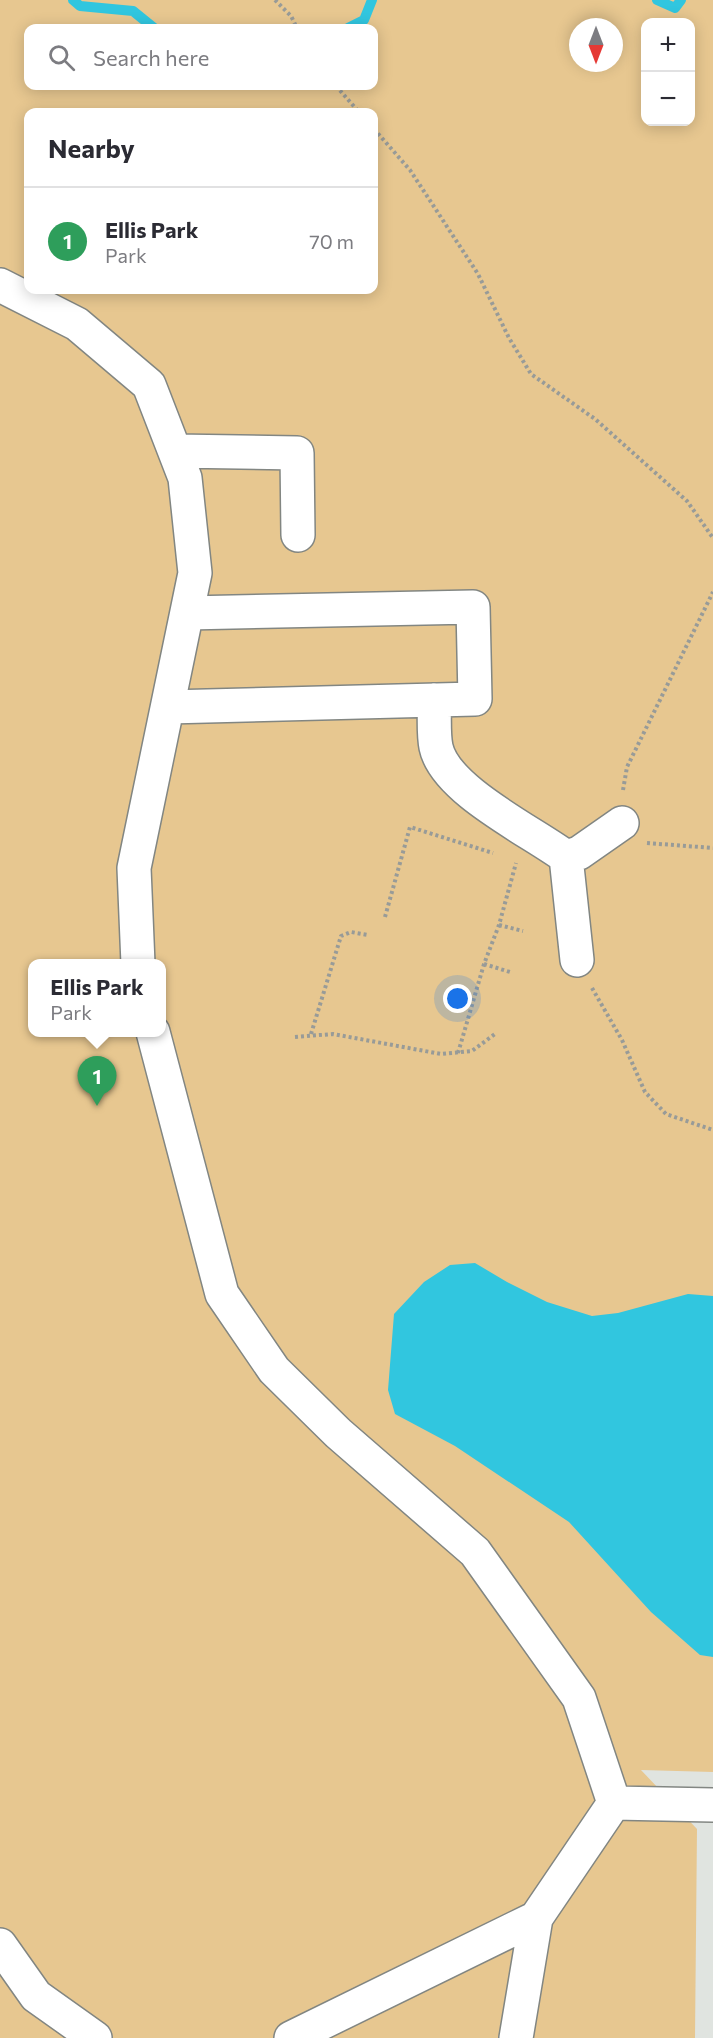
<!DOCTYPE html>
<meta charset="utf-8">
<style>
:root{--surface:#fff;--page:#f2f2f3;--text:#2b2b33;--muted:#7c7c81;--line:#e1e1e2;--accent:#2563eb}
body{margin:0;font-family:Commissioner,sans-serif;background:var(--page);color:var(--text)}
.controls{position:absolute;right:18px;top:18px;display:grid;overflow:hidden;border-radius:12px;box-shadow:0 3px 15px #0003}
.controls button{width:54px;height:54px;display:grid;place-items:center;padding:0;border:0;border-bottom:2px solid var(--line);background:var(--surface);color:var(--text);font:30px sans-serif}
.compass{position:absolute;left:569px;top:18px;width:54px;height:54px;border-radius:50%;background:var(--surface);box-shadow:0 3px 15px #0003;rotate:180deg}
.you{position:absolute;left:458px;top:999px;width:21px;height:21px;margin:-15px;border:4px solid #fff;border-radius:50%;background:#1a73e8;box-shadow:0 0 0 9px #1a73e833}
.badge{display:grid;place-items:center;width:39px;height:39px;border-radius:50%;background:var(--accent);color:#fff;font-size:20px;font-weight:700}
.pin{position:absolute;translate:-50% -50px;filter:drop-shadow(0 2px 3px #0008)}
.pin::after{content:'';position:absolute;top:32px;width:21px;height:18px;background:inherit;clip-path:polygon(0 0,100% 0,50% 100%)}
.popup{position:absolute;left:28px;top:959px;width:138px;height:78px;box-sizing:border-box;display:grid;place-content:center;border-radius:12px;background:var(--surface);filter:drop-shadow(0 2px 4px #0005);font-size:20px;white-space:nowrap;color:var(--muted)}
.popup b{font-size:22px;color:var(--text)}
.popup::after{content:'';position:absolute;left:50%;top:100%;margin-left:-12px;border:12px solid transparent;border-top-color:var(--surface)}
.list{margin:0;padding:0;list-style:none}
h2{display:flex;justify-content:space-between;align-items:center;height:78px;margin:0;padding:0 24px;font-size:26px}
h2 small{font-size:20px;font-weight:400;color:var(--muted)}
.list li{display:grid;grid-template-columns:39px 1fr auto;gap:18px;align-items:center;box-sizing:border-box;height:108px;padding:0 24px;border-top:2px solid var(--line)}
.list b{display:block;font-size:22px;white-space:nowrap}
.list p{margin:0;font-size:20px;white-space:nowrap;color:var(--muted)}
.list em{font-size:20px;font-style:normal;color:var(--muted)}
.icon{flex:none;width:33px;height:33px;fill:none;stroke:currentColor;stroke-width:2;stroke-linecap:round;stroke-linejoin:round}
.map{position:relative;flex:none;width:713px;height:2038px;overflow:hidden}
.search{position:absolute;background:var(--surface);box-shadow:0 3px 15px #0003;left:24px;top:24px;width:354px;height:66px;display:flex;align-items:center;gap:15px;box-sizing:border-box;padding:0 21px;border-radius:12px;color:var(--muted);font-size:22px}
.panel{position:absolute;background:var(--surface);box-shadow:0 3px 15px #0003;left:24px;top:108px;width:354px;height:186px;border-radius:12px}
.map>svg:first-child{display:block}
.green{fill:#e7c790;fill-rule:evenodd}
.water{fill:#31c6df}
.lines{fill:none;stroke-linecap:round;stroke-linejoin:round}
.stream{stroke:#31c6df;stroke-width:10}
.minor-casing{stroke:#828682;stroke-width:36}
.path{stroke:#989b98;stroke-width:4;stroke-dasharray:3 3;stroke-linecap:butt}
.minor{stroke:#fff;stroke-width:33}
</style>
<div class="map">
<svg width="713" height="2038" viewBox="0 0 713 2038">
<rect width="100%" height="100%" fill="#e0e4e0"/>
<path class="green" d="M0,0h713v1772l-72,-2 56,59 -2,209h-695zM646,22h44v100h-44zM578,27h36v36h-36zM28,28h346v58h-346zM28,112h346v178h-346zM33,964h129v68h-129z"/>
<path class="water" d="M475,1263l32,19 40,20 45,14 26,-3 70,-19 25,2v361l-13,-2 -49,-43 -82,-90 -114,-76 -60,-32 -7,-24 6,-76 30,-32 26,-17z"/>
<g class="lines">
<path class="stream" d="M73,0l7,6 53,5 21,17
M657,0l18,8 6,-8
M348,28l16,-8 8,-20"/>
<defs>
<path id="minor" d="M0,285l77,39 72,61 36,93 10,95 -61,295 4,96
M175,451l122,2 1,82
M434,700c1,15 -1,32 2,47 9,43 95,84 130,110
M168,707l307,-8 -2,-92 -286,6
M577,960l-11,-103 13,-4 43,-30
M153,1032l69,262 52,76 64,63 137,119 104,146 35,105
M614,1803l99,2
M0,1945l36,51 59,42
M291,2038l245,-120
M516,2038l20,-120 78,-115"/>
</defs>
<use href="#minor" class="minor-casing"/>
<path class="path" d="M275,0l16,16 6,12
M336,86l23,26
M374,129l36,41 68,104 31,64 22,36 64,45 92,82 26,37
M623,790l4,-23 86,-175
M647,843l66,5
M385,917l25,-90 83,26
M499,925l24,6
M484,964l26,8
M592,988l30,52 23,52 21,22 47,16
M311,1034l30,-98 10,-4 17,3
M295,1037l38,-3 108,20 31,-3 23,-17
M458,1053l26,-89 15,-39 17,-62"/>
<use href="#minor" class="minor"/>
</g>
</svg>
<div class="controls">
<button>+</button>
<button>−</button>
</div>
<svg class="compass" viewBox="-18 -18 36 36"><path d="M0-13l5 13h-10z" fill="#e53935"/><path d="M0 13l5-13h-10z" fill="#7c7c81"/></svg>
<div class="you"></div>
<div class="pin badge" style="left:97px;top:1106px;background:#2e9e5b">1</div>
<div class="popup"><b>Ellis Park</b>Park</div>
<div class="search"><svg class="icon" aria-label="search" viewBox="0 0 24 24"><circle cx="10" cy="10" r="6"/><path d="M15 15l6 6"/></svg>Search here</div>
<section class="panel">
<h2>Nearby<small></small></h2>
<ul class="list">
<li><span class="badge" style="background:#2e9e5b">1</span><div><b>Ellis Park</b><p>Park</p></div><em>70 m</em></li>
</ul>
</section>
</div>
